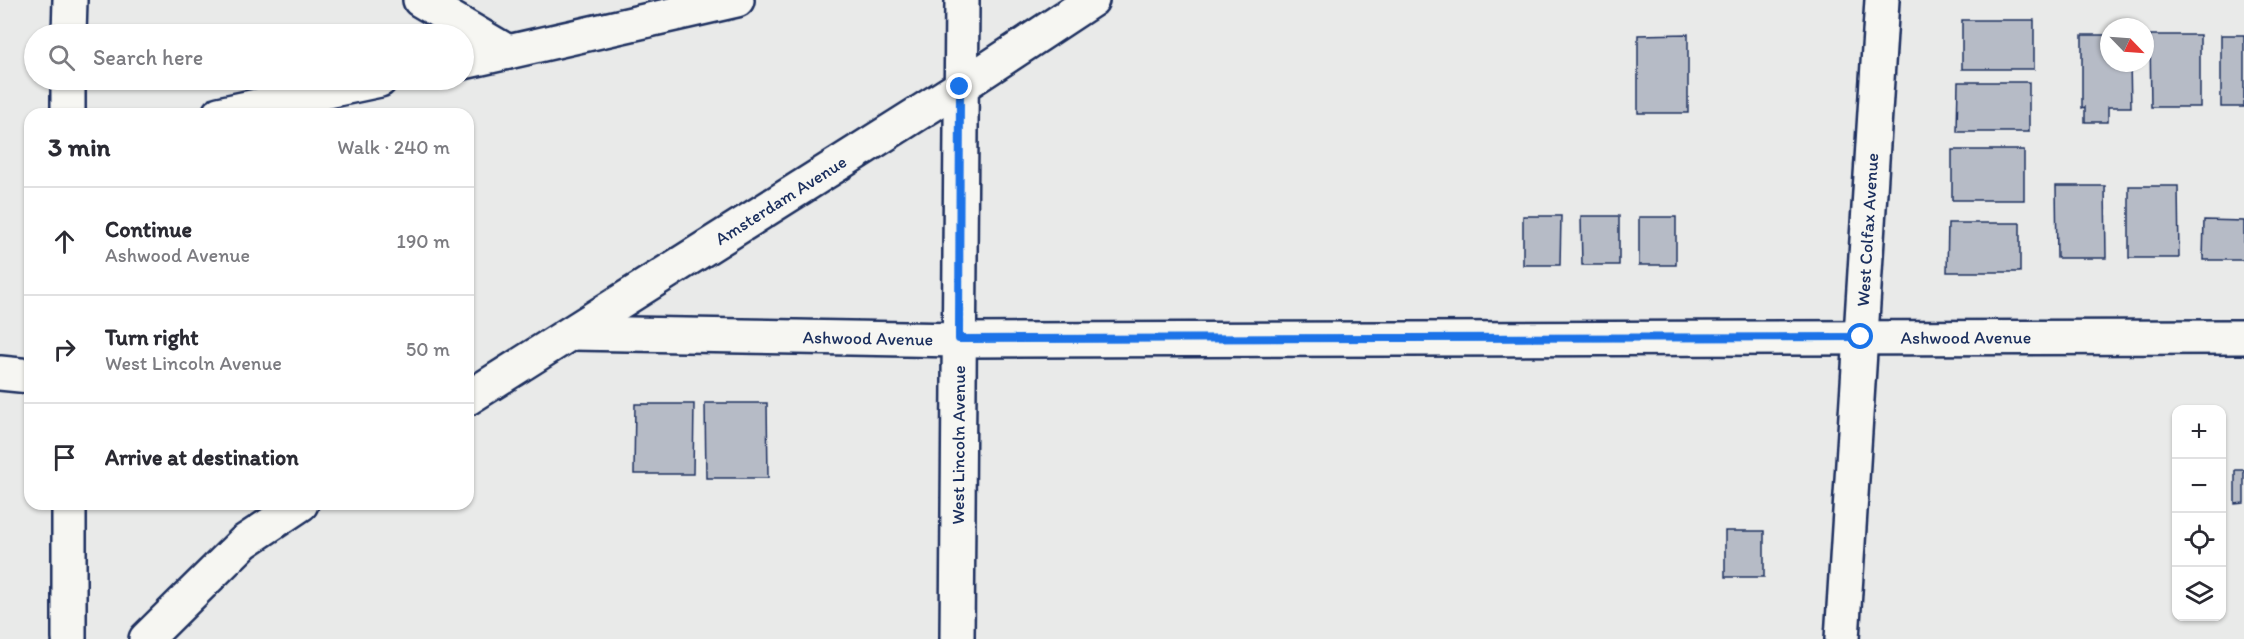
<!DOCTYPE html>
<meta charset="utf-8">
<style>
:root{--surface:#fff;--page:#f7f7f7;--text:#2b2b33;--muted:#7c7c81;--line:#e1e1e2}
body{margin:0;font-family:Itim,sans-serif;background:var(--page);color:var(--text)}
.controls{position:absolute;right:18px;bottom:18px;display:grid;overflow:hidden;border-radius:12px;box-shadow:0 2px 4px #0004}
.controls button{width:54px;height:54px;display:grid;place-items:center;padding:0;border:0;border-bottom:2px solid var(--line);background:var(--surface);color:var(--text);font:30px sans-serif}
.compass{position:absolute;left:2100px;top:18px;width:54px;height:54px;border-radius:50%;background:var(--surface);box-shadow:0 2px 4px #0004;rotate:115deg}
.stop{position:absolute;width:18px;height:18px;margin:-14px;border:4px solid #1a73e8;border-radius:50%;background:#fff}
.stop.end{background:#1a73e8;border-color:#fff;box-shadow:0 2px 6px #0008}
.list{margin:0;padding:0;list-style:none}
h2{display:flex;justify-content:space-between;align-items:center;height:78px;margin:0;padding:0 24px;font-size:26px}
h2 small{font-size:20px;font-weight:400;color:var(--muted)}
.list li{display:grid;grid-template-columns:39px 1fr auto;gap:18px;align-items:center;box-sizing:border-box;height:108px;padding:0 24px;border-top:2px solid var(--line)}
.list b{display:block;font-size:22px;white-space:nowrap}
.list p{margin:0;font-size:20px;white-space:nowrap;color:var(--muted)}
.list em{font-size:20px;font-style:normal;color:var(--muted)}
.icon{flex:none;width:33px;height:33px;fill:none;stroke:currentColor;stroke-width:2;stroke-linecap:round;stroke-linejoin:round}
.map{position:relative;flex:none;width:2244px;height:639px;overflow:hidden}
.search{position:absolute;background:var(--surface);box-shadow:0 2px 4px #0004;left:24px;top:24px;width:450px;height:66px;display:flex;align-items:center;gap:15px;box-sizing:border-box;padding:0 21px;border-radius:33px;color:var(--muted);font-size:22px}
.panel{position:absolute;background:var(--surface);box-shadow:0 2px 4px #0004;left:24px;top:108px;width:450px;height:402px;border-radius:18px}
.map>svg:first-child{display:block}
.building{fill:#b6bbc6;stroke:#1b2f5e;stroke-width:1.5}
.lines{fill:none;stroke-linecap:round;stroke-linejoin:round}
.street-casing{stroke:#1b2f5e;stroke-width:38}
.street{stroke:#f6f6f2;stroke-width:33}
.route{stroke:#1a73e8;stroke-width:8}
.labels{text-anchor:middle;stroke-width:4.5;stroke-linejoin:round;paint-order:stroke}
.street-label{font-size:18px;fill:#1b2f5e;stroke:#f6f6f2}
</style>
<div class="map">
<svg width="2244" height="639" viewBox="0 0 2244 639">
<rect width="100%" height="100%" fill="#e9eae9"/>
<filter id="ink" filterUnits="userSpaceOnUse"><feTurbulence type="fractalNoise" baseFrequency=".0167" numOctaves="2"/><feDisplacementMap in="SourceGraphic" scale="12" xChannelSelector="R" yChannelSelector="G"/><feConvolveMatrix kernelMatrix="1 2 1 2 8 2 1 2 1" color-interpolation-filters="sRGB"/></filter>
<g filter="url(#ink)">
<path class="building" d="M1962,20h72v49h-72z
M1688,34v79h-50v-78z
M2082,35h27v28h21l1,44h-23v15h-23v-15l-3,1z
M2150,35h50v72h-49z
M2221,35h23v72h-23z
M1958,82h71v50h-72z
M1952,150h72v50h-72z
M2056,186h49l1,72h-49z
M2129,186h49l1,72h-50z
M1523,216h38l-1,49h-37z
M1581,216h38v49h-37z
M1639,217h37v48h-37z
M2204,220l40,1v39h-41z
M1948,223h72v49h-73z
M705,403h62l1,75h-62z
M635,404h59l-1,70h-59z
M2235,470h9v33l-9,1z
M1725,531h39v46h-39z"/>
<g class="lines">
<defs>
<g id="street">
<path d="M420,0l88,52"/>
<path d="M69,34l1,-34"/>
<path d="M464,62l273,-62"/>
<path d="M68,114v-34"/>
<path d="M219,114l161,-34"/>
<path id="s1" d="M572,333l387,7 1285,-3"/>
<path d="M0,373l30,3"/>
<path id="s2" d="M468,398l492,-311 132,-87"/>
<path d="M69,504v135"/>
<path d="M146,639l98,-97 57,-38"/>
<path id="s3" d="M957,639l5,-639"/>
<path id="s4" d="M1842,639l40,-639"/>
</g>
</defs>
<use href="#street" class="street-casing"/>
<use href="#street" class="street"/>
</g>
</g>
<g class="lines" filter="url(#ink)">
<path class="route" d="M960,87l-1,252 902,-2"/>
</g>
<g class="labels">
<g class="street-label">
<text dy="6" stroke="none"><textPath href="#s2" startOffset="370">Amsterdam Avenue</textPath></text>
<text dy="6" stroke="none"><textPath href="#s4" startOffset="410">West Colfax Avenue</textPath></text>
<text dy="6" stroke="none"><textPath href="#s1" startOffset="1394">Ashwood Avenue</textPath></text>
<text dy="6" stroke="none"><textPath href="#s1" startOffset="296">Ashwood Avenue</textPath></text>
<text dy="6" stroke="none"><textPath href="#s3" startOffset="194">West Lincoln Avenue</textPath></text>
</g>
</g>
</svg>
<div class="controls">
<button>+</button>
<button>−</button>
<button><svg class="icon" aria-label="locate" viewBox="0 0 24 24"><circle cx="12" cy="12" r="6"/><path d="M12 2v4M12 18v4M2 12h4M18 12h4"/></svg></button>
<button><svg class="icon" aria-label="layers" viewBox="0 0 24 24"><path d="M12 4l9 5-9 5-9-5zM3 14l9 5 9-5"/></svg></button>
</div>
<svg class="compass" viewBox="-18 -18 36 36"><path d="M0-13l5 13h-10z" fill="#e53935"/><path d="M0 13l5-13h-10z" fill="#7c7c81"/></svg>
<div class="stop" style="left:1861px;top:337px"></div>
<div class="stop end" style="left:960px;top:87px"></div>
<div class="search"><svg class="icon" aria-label="search" viewBox="0 0 24 24"><circle cx="10" cy="10" r="6"/><path d="M15 15l6 6"/></svg>Search here</div>
<section class="panel">
<h2>3 min<small>Walk · 240 m</small></h2>
<ul class="list">
<li><svg class="icon" aria-label="ahead" viewBox="0 0 24 24"><path d="M12 20V5M6 11l6-6 6 6"/></svg><div><b>Continue</b><p>Ashwood Avenue</p></div><em>190 m</em></li>
<li><svg class="icon" aria-label="right" viewBox="0 0 24 24"><path d="M7 20v-9h11M14 6l5 5-5 5"/></svg><div><b>Turn right</b><p>West Lincoln Avenue</p></div><em>50 m</em></li>
<li><svg class="icon" aria-label="arrive" viewBox="0 0 24 24"><path d="M6 21V4h12l-3 4 3 4H6"/></svg><div><b>Arrive at destination</b></div></li>
</ul>
</section>
</div>
